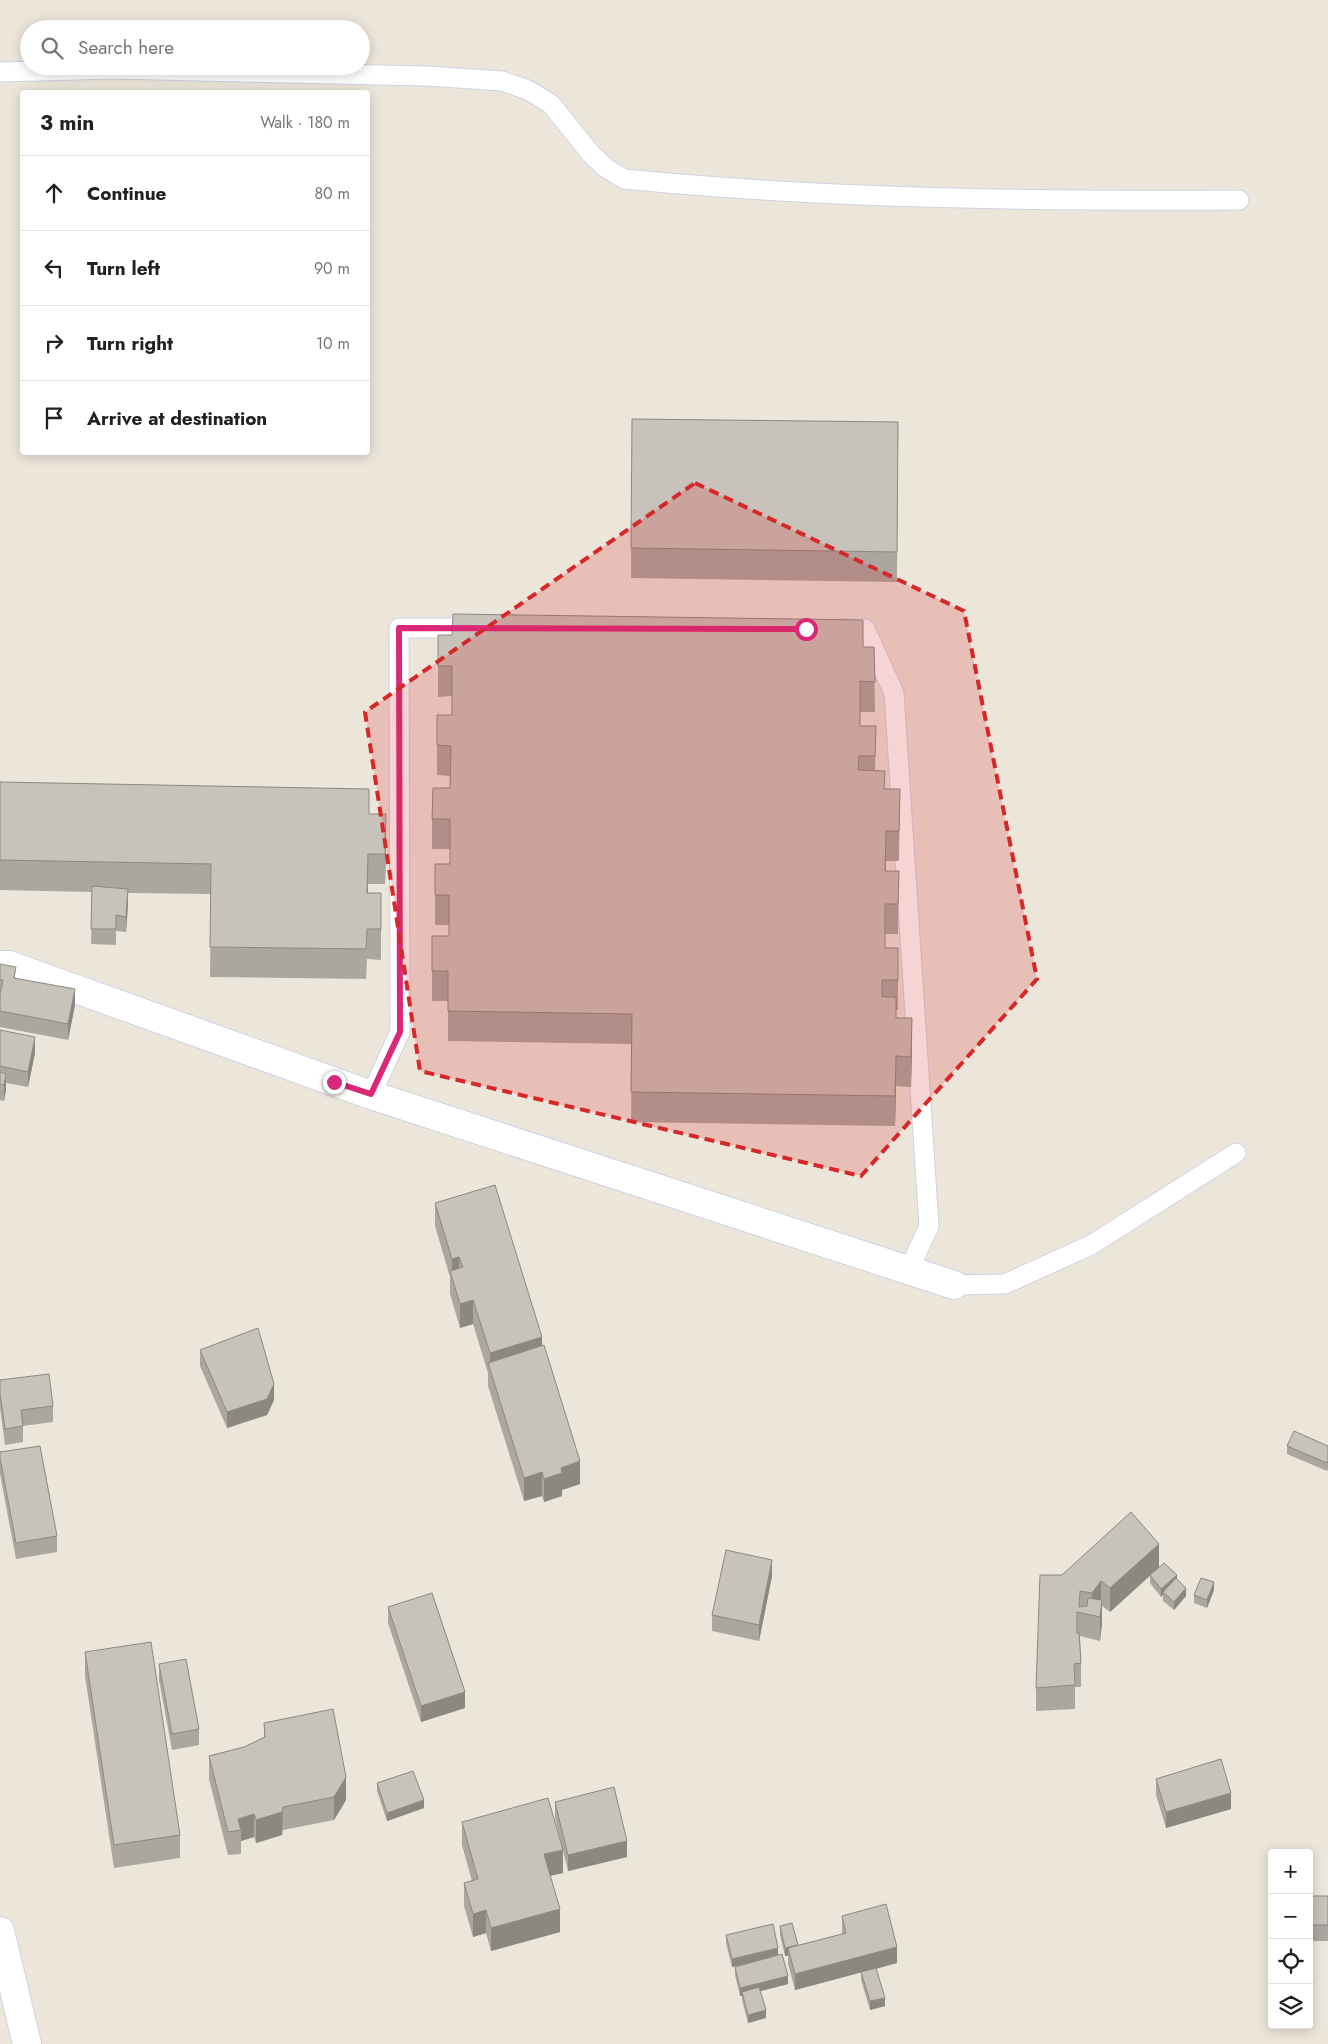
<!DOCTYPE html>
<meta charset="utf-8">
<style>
:root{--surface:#fff;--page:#f6f6f6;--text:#202124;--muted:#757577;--line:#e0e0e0}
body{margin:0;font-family:Jost,sans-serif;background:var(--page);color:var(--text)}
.controls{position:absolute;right:15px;bottom:15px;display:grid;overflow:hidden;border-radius:5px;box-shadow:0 2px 12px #0003}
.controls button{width:45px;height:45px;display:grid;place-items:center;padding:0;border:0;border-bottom:1px solid var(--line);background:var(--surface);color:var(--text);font:25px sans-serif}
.stop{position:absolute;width:15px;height:15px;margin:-11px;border:4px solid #db2777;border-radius:50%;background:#fff}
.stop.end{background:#db2777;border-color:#fff;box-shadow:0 1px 5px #0008}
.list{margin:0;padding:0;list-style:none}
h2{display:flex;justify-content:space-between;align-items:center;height:65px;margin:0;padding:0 20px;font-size:21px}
h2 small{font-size:16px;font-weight:400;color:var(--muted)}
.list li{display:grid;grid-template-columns:32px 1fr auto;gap:15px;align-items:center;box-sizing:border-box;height:75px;padding:0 20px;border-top:1px solid var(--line)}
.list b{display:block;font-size:19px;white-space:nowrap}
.list em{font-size:16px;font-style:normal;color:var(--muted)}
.icon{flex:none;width:28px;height:28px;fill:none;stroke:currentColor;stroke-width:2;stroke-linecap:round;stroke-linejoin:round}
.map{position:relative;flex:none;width:1328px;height:2044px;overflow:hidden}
.search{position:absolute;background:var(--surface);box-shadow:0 2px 12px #0003;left:20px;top:20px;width:350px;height:55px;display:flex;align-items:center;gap:12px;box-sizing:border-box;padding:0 18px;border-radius:28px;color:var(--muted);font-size:19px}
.panel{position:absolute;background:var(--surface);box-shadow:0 2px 12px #0003;left:20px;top:90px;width:350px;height:365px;border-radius:5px}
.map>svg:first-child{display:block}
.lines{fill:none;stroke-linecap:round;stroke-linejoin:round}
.lane-casing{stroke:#cfd2e3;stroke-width:21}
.street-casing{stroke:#cfd2e3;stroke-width:30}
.lane{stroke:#fff;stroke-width:19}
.street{stroke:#fff;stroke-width:28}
.wall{fill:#aba7a0}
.shaded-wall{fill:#8b8882}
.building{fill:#c7c2ba;stroke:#8b8882}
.route{stroke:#db2777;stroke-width:6}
.marked{fill:#d62828;fill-opacity:0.2;stroke:#d62828;stroke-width:4;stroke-dasharray:10 6;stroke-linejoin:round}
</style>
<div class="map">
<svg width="1328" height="2044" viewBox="0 0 1328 2044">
<rect width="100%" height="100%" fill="#ece5da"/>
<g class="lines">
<defs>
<path id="lane" d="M0,72l114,-3 313,7 75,5 26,9 23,14 40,50 15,14 18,11c204,20 410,22 615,21
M839,629h26l29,64 35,533 -20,44
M371,1095l29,-63 -1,-404h78
M954,1285l51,-1 86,-39 145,-92"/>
<path id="street" d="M0,965h9l362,130 583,190
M0,1931l27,113"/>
</defs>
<use href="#lane" class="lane-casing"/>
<use href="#street" class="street-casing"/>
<use href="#lane" class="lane"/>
<use href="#street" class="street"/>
</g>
<path class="wall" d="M898,422l-1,160 -266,-4v-30z
M863,647h11l1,65h-15v14h16l-1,45 10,18h15l-1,72h-13v10h13l-1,63h-13v14h13v62h-2v8l16,30 -1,39 -15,-1 -1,40 -264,-4 1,-78 -184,-3v-40h-16v-65h17v-11h-14v-30l15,-31v-15h-18v-30l18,-31v-12l-13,-1v-30l15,-30v-19l-14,1v-31z
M0,782l369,32 17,30 -1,40h-17v9l13,31v36l-14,-1 -1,20 -156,-2 1,-83 -83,-1v12l-2,27 -10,-1v14l-25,-1 1,-52 -92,-2z
M0,964l16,14 59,27 -7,35 -68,-13z
M0,1030l35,23 -7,34 -22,-4v7l-2,11 -4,-1z
M435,1203l107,143 38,138 -18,6v6l-18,6 -2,-6 -18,5 -36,-115v-13l-15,-49 -13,4 -10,-34v-17l-15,-51z
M200,1350l74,50 -7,15 -40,13 -27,-62z
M0,1380l53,26v16l-30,4v16l-18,3 -5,-37z
M1287,1446h41v23l-1,2 -40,-17z
M0,1452l57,84v16l-41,7 -16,-85z
M1159,1567l18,12 9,17 -12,14 -11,-9v-6l-2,2 -11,-14v-7l-40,36 -8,-6v17l-2,18 -20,-5 1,27v24h-6v22l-39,2v-23l26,-113z
M772,1576l-13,65 -47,-10v-16z
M1214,1590l-7,18 -13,-5v-8z
M388,1607l77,101 -44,14 -33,-99z
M85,1652l95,183v23l-66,10 -29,-192z
M159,1664l40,65v16l-27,5 -13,-70z
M264,1723l82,77 -12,20 -51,10 -1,5 -26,8 -2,-6 -13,4v13l-13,1 -19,-76v-23l35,-9 20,-10z
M1156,1779l75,30 -65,19 -10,-33z
M377,1783l47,25 -37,13 -10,-30z
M555,1802l72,55 -59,14 -13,-53z
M462,1822l101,51 -13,3 10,56 -69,19 -5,-18 -13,4 -9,-31v-23l8,-2 -10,-36z
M1309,1896h19v45h-19z
M842,1916l55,47 -21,6 9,37 -15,4 -9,-30v-8l-66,18 -7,-26v-8h-3l-5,-21v-9l18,19 44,-11z
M726,1935l52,20 10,29 -28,7 6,27 -18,5 -6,-23v-4h-2l-5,-21v-8l29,-8 -32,8 -6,-24z"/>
<path class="shaded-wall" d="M386,814v30l-1,40v-30z
M368,854v30l-1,39v-30z
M128,889v16l-2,27v-15z
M75,989v16l-7,35v-16z
M912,1018v30l-1,39v-30z
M35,1037v16l-7,34v-15z
M896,1056v30l-1,40v-30z
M6,1074v16l-2,11v-16z
M459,1257v23l-7,-4v-17z
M473,1300v24l-13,4v-24z
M542,1337v24l-52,6v-14z
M274,1384v16l-7,15 -40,13v-16z
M580,1461v23l-18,6v6l-18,6v-23l17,-11z
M542,1472v24l-18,5v-23z
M1159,1544v23l-49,45v-24z
M772,1560v16l-13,65v-16z
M1177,1575v8l-14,9v3l-2,2v-8z
M1101,1581v24l-9,12v-24z
M1214,1582v8l-7,18v-8z
M1186,1588v8l-12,14v-8z
M1102,1600v23l-2,18v-24z
M465,1692v16l-44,14v-16z
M346,1777v23l-12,20v-23z
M1231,1793v16l-65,19v-16z
M424,1800v8l-37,13v-8z
M283,1807l-1,28 -26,8v-23z
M254,1814v23l-13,4v-11l-3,-11z
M627,1841v16l-59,14v-16z
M563,1850v23l-19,4v-23z
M560,1909v23l-69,19v-23z
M486,1910v23l-13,4v-23z
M798,1945l-10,3v8h-3v-8z
M897,1947v16l-102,27v-16z
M778,1948v8l-46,11v-8z
M788,1976v8l-46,12v-4v4h-2v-8z
M885,1998v8l-15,4v-9z
M766,2010v8l-18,5v-8z"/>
<path class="building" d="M632,419l266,3 -1,130 -266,-4z
M453,614l410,6v27h11l1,35 -15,-1v45h16l-1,30h-16l-1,14 27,1 -1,18h16l-1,42h-13l-1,40h14l-1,33h-13v44h13v32h-16v17h14v21h16l-1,39 -15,-1 -1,40 -264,-4 1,-78 -184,-3v-40h-16v-35h17v-41h-14v-31h15v-45h-18l1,-31h17l1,-42 -14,-1v-30h15v-49h-14v-31h14z
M0,782l369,7v25h17l-1,40h-17l-1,39h14v36h-14l-1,20 -156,-2 1,-83 -211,-4z
M92,886l36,3 -2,28 -10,-2v14h-25z
M0,964l16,3 -2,11 61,11 -7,35 -68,-13v-17l3,-14h-3z
M0,1030l35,7 -7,35 -28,-6z
M0,1072l6,2 -2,11 -4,-1z
M495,1185l47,152 -52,16 -17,-53 -13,4 -10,-33 13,-4 -4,-10 -7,2 -17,-56z
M258,1328l16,56 -7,15 -40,13 -27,-62z
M544,1345l36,116 -19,7 1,5 -18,6 -2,-7 -18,6 -36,-115z
M49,1374l4,32 -32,4 2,16 -18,3 -5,-36v-13z
M1294,1431l34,15v15l-1,2 -40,-17z
M40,1446l17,90 -41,7 -16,-85v-6z
M1131,1512l28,32 -49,44 -9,-7 -9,12 -12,-2 -1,16 8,-1 1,-8 14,2 -2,17 -23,-5v21h2l2,30 -7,1 1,21 -39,3 4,-113h22z
M726,1550l46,10 -13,65 -47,-10z
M1164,1563l13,12 -16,14 -11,-14z
M1176,1578l10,10 -12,14 -11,-10z
M1201,1578l13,4 -7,18 -13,-5z
M432,1593l33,99 -44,14 -33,-99z
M151,1642l29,193 -66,10 -29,-193z
M186,1659l13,70 -27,5 -13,-70z
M333,1709l13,68 -12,20 -51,10 -1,5 -26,8 -2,-6 -16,5 3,11 -13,2 -19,-76 35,-9 21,-10 -1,-14z
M1221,1759l10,34 -65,19 -10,-33z
M413,1771l11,29 -37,13 -10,-30z
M614,1787l13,54 -59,14 -13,-53z
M548,1798l15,52 -19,4 16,55 -69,19 -5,-18 -13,4 -9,-31 14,-4 -16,-57z
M1309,1896h19v29h-19z
M886,1904l11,43 -102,27 -7,-26 58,-15 -4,-17z
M792,1923l6,22 -13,3 -5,-22z
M773,1924l5,24 -46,11 -6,-24z
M782,1954l6,22 -48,12 -5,-21z
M876,1968l9,30 -15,3 -9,-29z
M759,1987l7,23 -18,5 -6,-23z"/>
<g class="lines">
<path class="route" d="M334,1082l37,12 29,-62 -1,-404 407,1"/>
</g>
<path class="marked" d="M695,483l269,128 73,368 -176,197 -441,-105 -55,-359z"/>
</svg>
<div class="controls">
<button>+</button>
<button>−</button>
<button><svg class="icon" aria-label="locate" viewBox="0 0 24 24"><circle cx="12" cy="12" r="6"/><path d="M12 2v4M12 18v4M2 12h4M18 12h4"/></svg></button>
<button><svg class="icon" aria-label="layers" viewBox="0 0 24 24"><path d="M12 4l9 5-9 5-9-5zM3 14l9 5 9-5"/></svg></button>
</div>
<div class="stop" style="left:806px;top:629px"></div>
<div class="stop end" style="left:334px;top:1082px"></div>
<div class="search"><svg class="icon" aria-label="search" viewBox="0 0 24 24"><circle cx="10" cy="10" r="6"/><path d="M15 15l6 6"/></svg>Search here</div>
<section class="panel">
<h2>3 min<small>Walk · 180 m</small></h2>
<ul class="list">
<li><svg class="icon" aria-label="ahead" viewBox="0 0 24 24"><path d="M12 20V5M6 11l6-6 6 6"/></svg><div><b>Continue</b></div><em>80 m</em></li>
<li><svg class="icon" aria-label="left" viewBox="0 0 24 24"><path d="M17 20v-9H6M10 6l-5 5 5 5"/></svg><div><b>Turn left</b></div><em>90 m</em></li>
<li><svg class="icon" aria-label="right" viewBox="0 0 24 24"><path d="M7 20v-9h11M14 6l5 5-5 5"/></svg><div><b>Turn right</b></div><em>10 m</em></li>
<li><svg class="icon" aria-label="arrive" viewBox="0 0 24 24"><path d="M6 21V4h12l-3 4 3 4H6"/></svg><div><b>Arrive at destination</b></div></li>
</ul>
</section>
</div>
